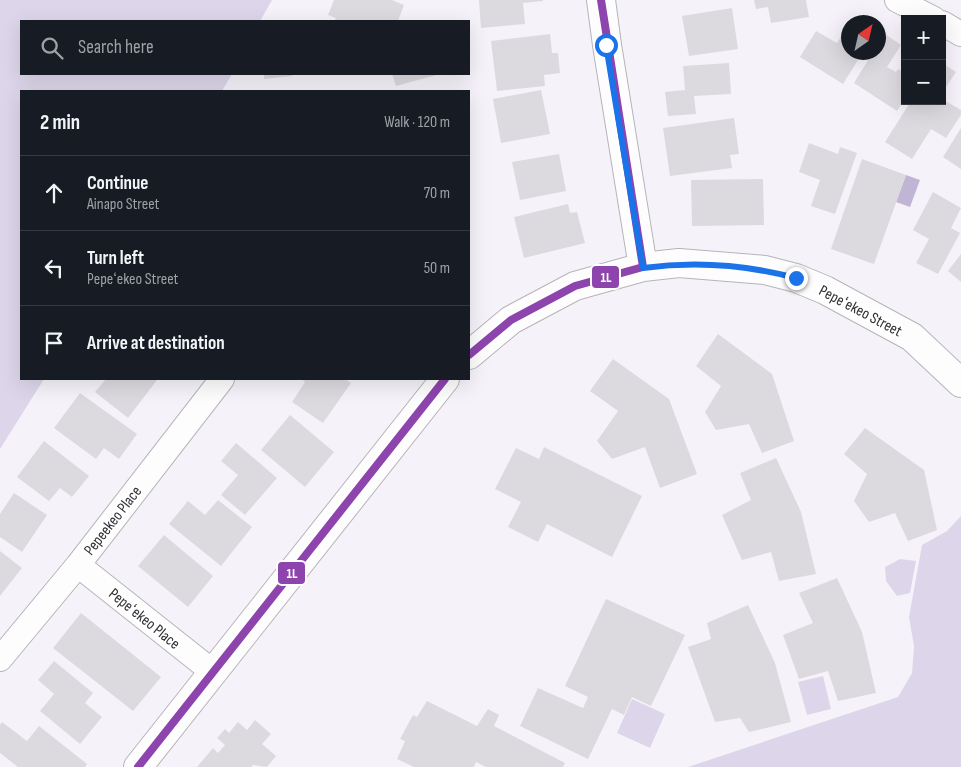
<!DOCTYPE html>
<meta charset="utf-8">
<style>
:root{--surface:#171b24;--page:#20242c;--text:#f1f3f6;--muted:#9ea1a6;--line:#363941}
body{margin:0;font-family:"Sofia Sans Condensed",sans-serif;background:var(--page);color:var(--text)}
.controls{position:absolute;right:15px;top:15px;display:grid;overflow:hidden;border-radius:0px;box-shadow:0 5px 20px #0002}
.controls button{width:45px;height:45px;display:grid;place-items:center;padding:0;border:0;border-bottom:1px solid var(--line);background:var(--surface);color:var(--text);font:25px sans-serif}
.compass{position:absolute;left:841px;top:15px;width:45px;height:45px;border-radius:50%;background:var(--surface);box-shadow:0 5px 20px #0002;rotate:34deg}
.stop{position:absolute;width:15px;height:15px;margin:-11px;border:4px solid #1a73e8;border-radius:50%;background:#fff}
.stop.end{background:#1a73e8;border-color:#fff;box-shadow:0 1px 5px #0008}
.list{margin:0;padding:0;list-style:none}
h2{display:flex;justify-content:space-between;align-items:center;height:65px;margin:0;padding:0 20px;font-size:21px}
h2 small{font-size:16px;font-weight:400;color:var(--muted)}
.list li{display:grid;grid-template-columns:32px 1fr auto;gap:15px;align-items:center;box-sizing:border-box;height:75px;padding:0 20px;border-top:1px solid var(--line)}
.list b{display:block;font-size:19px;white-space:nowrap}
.list p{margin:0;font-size:16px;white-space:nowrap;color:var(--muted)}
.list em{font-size:16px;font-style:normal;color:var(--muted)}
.icon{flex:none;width:28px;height:28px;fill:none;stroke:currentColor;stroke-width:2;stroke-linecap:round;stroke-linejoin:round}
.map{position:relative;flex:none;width:961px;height:767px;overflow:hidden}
.search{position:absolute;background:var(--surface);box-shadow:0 5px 20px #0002;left:20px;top:20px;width:450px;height:55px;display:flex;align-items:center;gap:12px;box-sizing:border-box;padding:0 18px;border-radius:0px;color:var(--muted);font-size:19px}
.panel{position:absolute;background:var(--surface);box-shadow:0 5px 20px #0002;left:20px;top:90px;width:450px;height:290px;border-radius:0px}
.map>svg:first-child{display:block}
.green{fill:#ddd6ea}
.water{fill:#c0b5d5}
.building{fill:#dcdadf}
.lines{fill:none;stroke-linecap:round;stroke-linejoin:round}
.minor-casing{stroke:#b6b4b9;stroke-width:26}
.tertiary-casing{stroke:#b6b4b9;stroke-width:30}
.minor{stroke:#fefdfe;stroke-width:24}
.tertiary{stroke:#fefdfe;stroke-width:28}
.bus-1-casing{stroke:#fff;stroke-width:11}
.bus-1{stroke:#8e44ad;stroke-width:8}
.route{stroke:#1a73e8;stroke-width:6}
.labels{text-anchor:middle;stroke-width:5;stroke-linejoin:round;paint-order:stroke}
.street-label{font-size:16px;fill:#333236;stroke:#fff}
.line-badge{stroke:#fff;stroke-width:2}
.badge-label{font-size:14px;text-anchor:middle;font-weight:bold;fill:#fff}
</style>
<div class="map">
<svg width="961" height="767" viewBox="0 0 961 767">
<rect width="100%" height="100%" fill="#f5f3f9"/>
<path class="green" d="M0,0h272l-12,21h-239v53h211l-10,17h-201v288h23l-44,70z
M961,516v251h-273l210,-70 14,-24 2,-27 -5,-29 13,-72 25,-14z
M900,559l16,2 -6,32 -13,3 -11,-15 -1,-14z
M823,676l8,33 -24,6 -9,-33z
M632,699l33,15 -15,34 -33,-15z"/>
<path class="water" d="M906,175l14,5 -10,27 -14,-5z"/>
<path class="building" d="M334,0h58l12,5 -6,16h-64l2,-3 -8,-3z
M479,0h64v1l-20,2 2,21 -44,4z
M754,0h52l3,17 -38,6 -3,-16 -12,2z
M732,8l6,41 -49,7 -7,-40z
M848,25v27h15l-20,32 -43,-27 16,-26 21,12z
M550,34l2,19h6l2,20 -16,2 1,11 -48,5 -6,-50z
M885,34l16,11 -14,22 9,5 2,-3 7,4v26l-8,12 -43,-28 19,-31h5v-8z
M729,63l2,31 -37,2 2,18 -28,2 -3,-24 20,-2 -2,-24z
M942,63l14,9 -14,21z
M264,74h28v2l-28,3z
M392,74h48l-44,12z
M541,90l9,44 -49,9 -8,-44z
M942,99l19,11v5l-15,23 -15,-9 -19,30 -27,-17 26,-41h31z
M734,118l5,36 -9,1 2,13 -62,8 -7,-48z
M961,128v41l-18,-12z
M809,143l29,11 2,-7 17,6 -22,61 -24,-8 9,-26 -21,-8z
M559,154l7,37 -46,9 -8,-38z
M862,159l44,16 -32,89 -43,-15z
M763,179l1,46 -72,1 -1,-46z
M933,192l28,16 -10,20 9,5 -22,41 -22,-11 13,-24 -16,-9z
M568,204l2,9 7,-1 8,31 -61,15 -10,-41z
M961,254v28l-13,-11z
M718,334l54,40 22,67 -32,12 -13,-29 -33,6 -11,-18 16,-26 -25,-20z
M613,359l56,40 28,75 -37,14 -15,-41 -33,12 -15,-18 21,-30 -28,-20z
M106,379h50l1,1 -29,38 -33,-26z
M301,379h44l6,4 -28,40 -31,-21 13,-20z
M80,393l57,41 -18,25 -15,-11 -8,11 -42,-31z
M290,415l44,37 -29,35 -44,-37z
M865,428l59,42 13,60 -29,11 -13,-28 -26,9 -15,-21 13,-27 -23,-20z
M44,441l45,35 -17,21 -12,-9 -11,13 -32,-24z
M236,443l41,35 -32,37 -24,-20 17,-20 -17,-14z
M544,447l98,49 -30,61 -65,-33 -9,18 -30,-15 13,-25 -26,-13 21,-41 23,11z
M776,458l25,54 15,62 -37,7 -8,-29 -29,8 -20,-45 29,-15 -11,-27z
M14,493l33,22 -25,37 -22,-15v-23z
M218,500l34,27 -31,39 -52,-42 19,-23 17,14z
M164,535l49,41 -25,31 -50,-41z
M0,551l22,17 -22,28z
M837,578l25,54 14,61 -38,8 -10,-30 -29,8 -16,-44 30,-12 -14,-30z
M606,599l79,36 -34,71 -19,-9 -8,18 -12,-6 -24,50 -68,-33 18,-38 45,20 5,-11 -23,-11z
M748,605l27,58 16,59 -42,10 -9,-14 -25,4 -27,-75 23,-8 -4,-16z
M81,613l80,64 -28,34 -80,-63z
M54,661l39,32 -8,10 17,14 -22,27 -40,-33 14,-17 -16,-14z
M427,701l50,25 11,-17 11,6 -5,11 71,37 -2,4h-77l-10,-5 -2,5h-60l-17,-8 8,-18 -5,-2 13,-24 4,2z
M255,720l16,14 -9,10 14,12 -9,11 -14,-2 -2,2h-54l16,-19 5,5 7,-8 -8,-7 8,-9 4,4 9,-11 9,8z
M2,722l25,19 12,-15 48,38 -2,3h-67l-18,-14v-28z"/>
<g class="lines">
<defs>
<path id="minor" d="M897,0l37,19
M942,23l19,11
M78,565l135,107
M0,659l78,-94 144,-186"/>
<path id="tertiary" d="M601,0l6,45 36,222
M469,355l42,-35 64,-34 68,-19 36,-4 86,7 31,8 29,12 87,47 49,46
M138,767l307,-388"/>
</defs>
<use href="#minor" class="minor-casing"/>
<use href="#tertiary" class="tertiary-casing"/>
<use href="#minor" class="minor"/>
<use href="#tertiary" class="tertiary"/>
<defs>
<path id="bus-1" d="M469,355l42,-35 64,-34 68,-19 -42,-267
M138,767l307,-388"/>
</defs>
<use href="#bus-1" class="bus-1-casing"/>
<use href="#bus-1" class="bus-1"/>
</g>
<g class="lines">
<path class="route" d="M606,45l37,223c51,-7 104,-3 153,10"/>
</g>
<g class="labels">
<g class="street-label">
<text transform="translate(861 310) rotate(28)" y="6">Pepeʻekeo Street</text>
<text transform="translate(112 520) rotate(-52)" y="6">Pepeekeo Place</text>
<text transform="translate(145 618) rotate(39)" y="6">Pepeʻekeo Place</text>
</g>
</g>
<g class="line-badge">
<rect x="591" y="265" width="29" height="24" rx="5" fill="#8e44ad"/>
<rect x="277" y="561" width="29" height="24" rx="5" fill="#8e44ad"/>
</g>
<g class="badge-label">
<text x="606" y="282">1L</text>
<text x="292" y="578">1L</text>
</g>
</svg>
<div class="controls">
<button>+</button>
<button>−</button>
</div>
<svg class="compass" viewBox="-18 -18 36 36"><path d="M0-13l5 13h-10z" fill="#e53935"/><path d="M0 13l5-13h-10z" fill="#9ea1a6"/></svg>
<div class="stop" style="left:606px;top:45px"></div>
<div class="stop end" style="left:796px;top:278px"></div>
<div class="search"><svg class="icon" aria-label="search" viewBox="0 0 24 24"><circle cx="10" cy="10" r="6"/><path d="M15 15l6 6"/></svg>Search here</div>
<section class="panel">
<h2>2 min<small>Walk · 120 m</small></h2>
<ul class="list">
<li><svg class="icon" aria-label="ahead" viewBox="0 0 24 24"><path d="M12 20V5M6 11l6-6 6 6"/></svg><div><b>Continue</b><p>Ainapo Street</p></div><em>70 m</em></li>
<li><svg class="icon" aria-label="left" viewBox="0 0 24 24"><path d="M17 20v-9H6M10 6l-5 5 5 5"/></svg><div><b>Turn left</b><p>Pepeʻekeo Street</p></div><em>50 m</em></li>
<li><svg class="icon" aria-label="arrive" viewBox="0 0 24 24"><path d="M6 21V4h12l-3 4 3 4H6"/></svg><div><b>Arrive at destination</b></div></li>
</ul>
</section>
</div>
